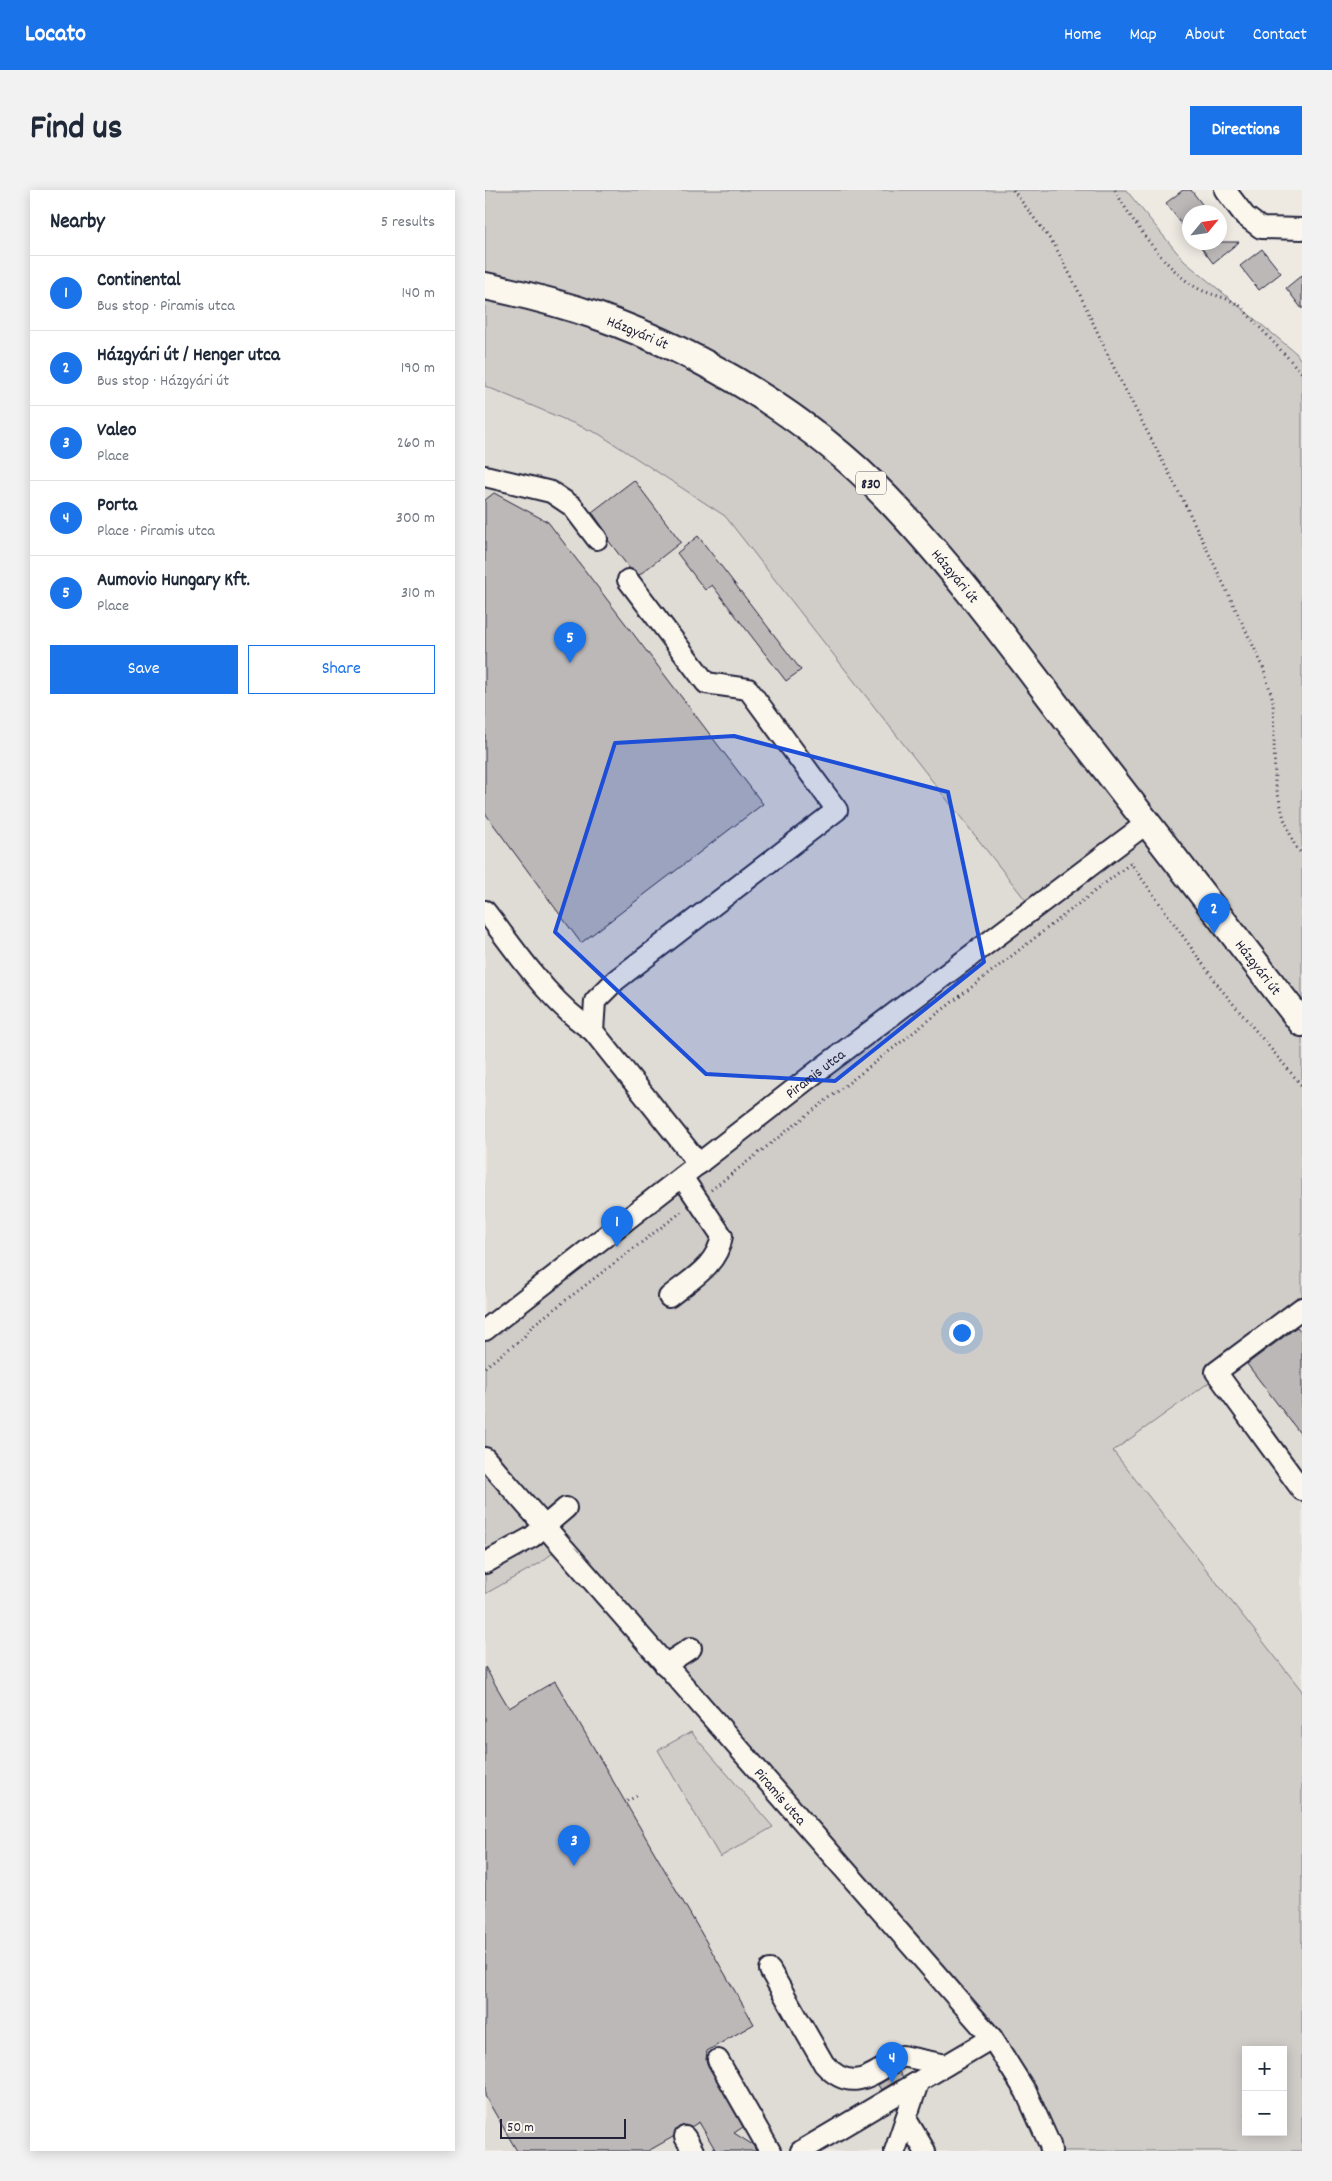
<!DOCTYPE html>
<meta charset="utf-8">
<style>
:root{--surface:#fff;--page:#f2f2f3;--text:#1f2937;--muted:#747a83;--line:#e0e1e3;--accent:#1a73e8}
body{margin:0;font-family:Dekko,sans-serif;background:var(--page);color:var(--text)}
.controls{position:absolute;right:15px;bottom:15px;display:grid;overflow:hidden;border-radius:0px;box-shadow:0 2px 12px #0003}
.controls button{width:45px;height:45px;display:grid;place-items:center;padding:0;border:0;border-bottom:1px solid var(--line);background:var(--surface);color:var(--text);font:25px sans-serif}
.compass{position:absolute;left:697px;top:15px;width:45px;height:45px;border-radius:50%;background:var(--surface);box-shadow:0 2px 12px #0003;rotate:61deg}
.scale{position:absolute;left:15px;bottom:12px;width:126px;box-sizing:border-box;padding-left:5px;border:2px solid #22223b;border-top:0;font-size:14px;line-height:18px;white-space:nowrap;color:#22223b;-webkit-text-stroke:4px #fbf7ec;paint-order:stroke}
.you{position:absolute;left:476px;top:1142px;width:18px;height:18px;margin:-12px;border:4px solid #fff;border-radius:50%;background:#1a73e8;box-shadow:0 0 0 8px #1a73e833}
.badge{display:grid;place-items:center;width:32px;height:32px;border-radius:50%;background:var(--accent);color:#fff;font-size:16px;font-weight:700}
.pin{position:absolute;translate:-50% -41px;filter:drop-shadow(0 1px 2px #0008)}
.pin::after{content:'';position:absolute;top:26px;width:18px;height:15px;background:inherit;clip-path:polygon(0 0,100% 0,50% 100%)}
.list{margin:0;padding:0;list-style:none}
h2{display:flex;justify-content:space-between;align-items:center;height:65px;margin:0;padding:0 20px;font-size:21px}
h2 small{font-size:16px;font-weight:400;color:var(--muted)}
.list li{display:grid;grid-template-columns:32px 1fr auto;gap:15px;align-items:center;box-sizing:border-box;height:75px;padding:0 20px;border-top:1px solid var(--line)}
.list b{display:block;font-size:19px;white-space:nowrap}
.list p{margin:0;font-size:16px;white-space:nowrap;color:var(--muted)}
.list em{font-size:16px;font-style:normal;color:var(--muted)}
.actions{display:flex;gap:10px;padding:15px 20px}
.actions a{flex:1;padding:11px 0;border:1px solid var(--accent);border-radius:0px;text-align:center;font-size:18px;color:var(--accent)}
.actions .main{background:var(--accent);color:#fff}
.map{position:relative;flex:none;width:817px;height:1961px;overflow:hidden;border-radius:0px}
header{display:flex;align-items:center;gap:30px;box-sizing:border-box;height:70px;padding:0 25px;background:var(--accent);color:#fff}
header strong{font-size:24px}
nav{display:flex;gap:28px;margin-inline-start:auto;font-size:18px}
.intro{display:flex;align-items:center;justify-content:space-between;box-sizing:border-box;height:120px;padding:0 30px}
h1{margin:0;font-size:35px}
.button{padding:12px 22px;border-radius:0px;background:var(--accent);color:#fff;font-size:18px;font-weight:700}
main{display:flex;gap:30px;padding:0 30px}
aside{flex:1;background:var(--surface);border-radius:0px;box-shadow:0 2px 12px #0003}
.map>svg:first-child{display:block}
.built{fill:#dfdbd5}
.green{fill:#d0cdc9;stroke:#797882;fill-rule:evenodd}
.building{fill:#bcb8b8;stroke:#22223b}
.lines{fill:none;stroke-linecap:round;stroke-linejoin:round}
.minor-casing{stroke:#22223b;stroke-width:24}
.major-casing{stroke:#22223b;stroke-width:30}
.path{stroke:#22223b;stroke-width:3;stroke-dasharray:1 4;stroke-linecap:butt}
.minor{stroke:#fbf7ec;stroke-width:20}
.major{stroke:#fbf7ec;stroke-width:26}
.marked{fill:#1d4ed8;fill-opacity:0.2;stroke:#1d4ed8;stroke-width:4;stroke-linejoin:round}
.labels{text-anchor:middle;stroke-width:4;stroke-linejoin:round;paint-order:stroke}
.shield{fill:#fbf7ec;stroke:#636270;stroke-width:1}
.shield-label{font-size:14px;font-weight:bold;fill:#22223b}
.street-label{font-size:15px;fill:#22223b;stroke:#fbf7ec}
</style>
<header>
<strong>Locato</strong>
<nav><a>Home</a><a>Map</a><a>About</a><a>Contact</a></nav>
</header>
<div class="intro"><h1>Find us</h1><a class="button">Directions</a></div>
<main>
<aside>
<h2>Nearby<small>5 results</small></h2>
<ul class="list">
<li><span class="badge">1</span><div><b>Continental</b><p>Bus stop · Piramis utca</p></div><em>140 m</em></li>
<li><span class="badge">2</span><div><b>Házgyári út / Henger utca</b><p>Bus stop · Házgyári út</p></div><em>190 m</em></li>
<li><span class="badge">3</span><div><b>Valeo</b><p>Place</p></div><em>260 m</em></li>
<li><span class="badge">4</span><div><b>Porta</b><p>Place · Piramis utca</p></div><em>300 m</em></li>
<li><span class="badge">5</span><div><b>Aumovio Hungary Kft.</b><p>Place</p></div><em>310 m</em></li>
</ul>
<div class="actions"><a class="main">Save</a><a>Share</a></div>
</aside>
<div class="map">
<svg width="817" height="1961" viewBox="0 0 817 1961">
<rect width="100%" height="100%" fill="#eeeae2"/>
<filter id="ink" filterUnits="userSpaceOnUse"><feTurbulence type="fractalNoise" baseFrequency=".02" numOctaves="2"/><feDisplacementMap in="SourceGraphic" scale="10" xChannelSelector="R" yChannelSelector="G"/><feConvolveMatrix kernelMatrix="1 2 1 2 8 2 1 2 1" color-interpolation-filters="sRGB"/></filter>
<g filter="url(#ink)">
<path class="built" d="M0,196l114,48 126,82 306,391 -546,426z
M817,1126v375l-190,-240z
M79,1354l429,492 60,115h-568v-557l55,-31z"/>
<path class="green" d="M0,0h641l58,71 112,92 6,9v954l-189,135 189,240v460h-249l-25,-61 -465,-545 -23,18 -55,31v-261l546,-426 -306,-391 -126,-82 -114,-48zM761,1860h37v82h-37z
M206,1542l82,95 -53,30 -62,-107z"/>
<path class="building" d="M698,0h8l17,22h-19v22l-23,-31z
M712,52h42l-26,21z
M777,59l19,24 -22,17 -19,-24z
M817,85v34l-16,-21z
M149,290l47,62 -42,33 -9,-6 -22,-29 -2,-8 -14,-20z
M9,303l54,29 215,282 -182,139 -96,-130v-313z
M213,346l103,134 -15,11 -74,-96 -7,5 -28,-37z
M812,1137l5,6v103l-55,-72z
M0,1477l24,41 46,-27 199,343 -47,27 -1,9 37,67 -9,6 19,12 3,6h-40l-17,-29 -8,5 -6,-2 -6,2 -6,10 -25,14h-131l-32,-55z
M414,1882l4,5 -22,13 -3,-5z"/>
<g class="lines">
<defs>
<g id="minor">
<path d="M740,0l20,26 16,12 41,1"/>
<path d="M0,286l66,16 21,14 25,33"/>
<path d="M143,390l78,103 42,6 89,121 -221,170 -21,21 -2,30 106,133"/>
<path d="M0,721c33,42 63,90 108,120"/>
<path d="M184,1107c22,-18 48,-31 53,-61l-40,-59"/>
<path d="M817,1118l-86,64 86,118"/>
<path id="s1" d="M0,1140l334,-260 328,-247"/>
<path id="s2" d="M0,1268l507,580 34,54 24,53 1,6"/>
<path d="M0,1373l47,-26 34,-29"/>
<path d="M180,1475l26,-17"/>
<path d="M285,1780l54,94c28,31 49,10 78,-8l44,9"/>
<path d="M233,1870l52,91"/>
<path d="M421,1929l19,32"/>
<path d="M200,1947l8,14"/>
<path d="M316,1961l191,-113"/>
<path d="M410,1961l23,-68"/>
</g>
<g id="major">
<path id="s3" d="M0,96c39,8 77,18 115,31 104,37 210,101 286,180 67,69 125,149 183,225 78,100 155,201 233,301"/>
</g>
</defs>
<use href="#minor" class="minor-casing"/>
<use href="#major" class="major-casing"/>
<path class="path" d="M528,0l42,56 20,38 40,86 70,134 77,160 11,36 2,82 9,37 11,27 7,8
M630,0c16,30 52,81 82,98 15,8 29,8 43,18l62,67
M645,672l90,126 82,98
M226,1000l420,-327
M0,1177l38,-29 9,-12 152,-116
M142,1611l10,-5"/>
<use href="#minor" class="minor"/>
<use href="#major" class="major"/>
</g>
</g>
<path class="marked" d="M249,546l214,56 36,170 -149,119 -129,-7 -151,-142 60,-189z"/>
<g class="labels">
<rect class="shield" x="371" y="281.5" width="30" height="23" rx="4"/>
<g class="shield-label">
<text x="386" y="298">830</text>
</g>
<g class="street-label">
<text dy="5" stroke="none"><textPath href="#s3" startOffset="160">Házgyári út</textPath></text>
<text dy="5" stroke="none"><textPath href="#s3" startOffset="565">Házgyári út</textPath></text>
<text dy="5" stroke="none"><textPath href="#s3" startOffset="1060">Házgyári út</textPath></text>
<text dy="5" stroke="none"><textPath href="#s1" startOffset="418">Piramis utca</textPath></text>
<text dy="5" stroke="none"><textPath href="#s2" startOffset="449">Piramis utca</textPath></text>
</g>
</g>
</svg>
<div class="controls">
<button>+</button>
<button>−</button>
</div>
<svg class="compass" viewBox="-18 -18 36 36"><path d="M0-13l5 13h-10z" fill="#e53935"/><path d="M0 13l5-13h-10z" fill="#747a83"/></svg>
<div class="scale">50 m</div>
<div class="you"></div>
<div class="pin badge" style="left:132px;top:1057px">1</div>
<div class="pin badge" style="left:729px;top:744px">2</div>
<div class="pin badge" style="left:89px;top:1676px">3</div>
<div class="pin badge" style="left:407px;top:1893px">4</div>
<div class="pin badge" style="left:85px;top:473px">5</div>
</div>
</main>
